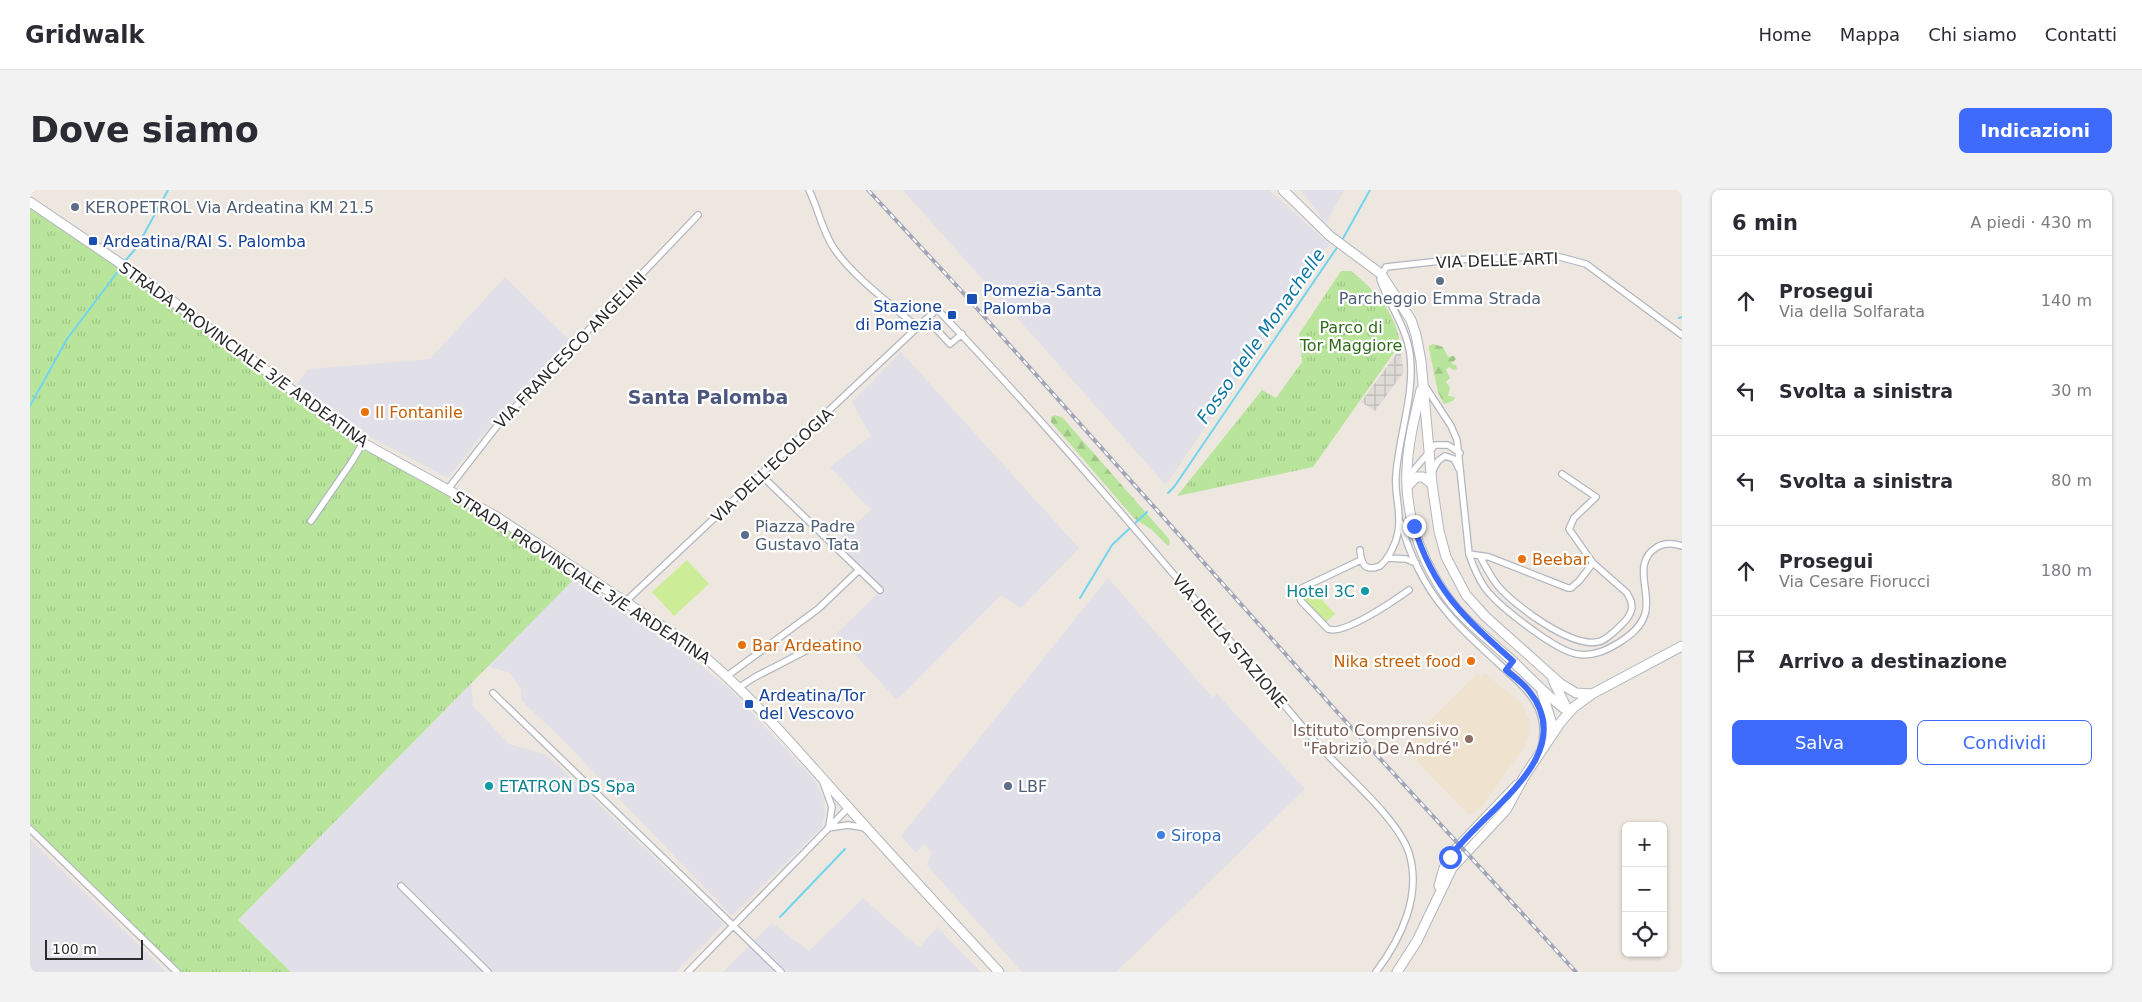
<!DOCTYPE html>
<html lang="it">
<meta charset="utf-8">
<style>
:root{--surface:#fff;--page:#f2f2f3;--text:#2b2b33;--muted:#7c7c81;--line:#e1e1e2;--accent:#3e6bfc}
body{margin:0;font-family:"DejaVu Sans",sans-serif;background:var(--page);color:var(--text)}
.controls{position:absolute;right:15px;bottom:15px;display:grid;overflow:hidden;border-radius:8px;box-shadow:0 1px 4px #0004}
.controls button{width:45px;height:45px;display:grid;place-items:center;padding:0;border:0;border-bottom:1px solid var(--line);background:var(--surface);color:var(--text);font:25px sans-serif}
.scale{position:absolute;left:15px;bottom:12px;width:98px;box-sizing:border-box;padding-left:5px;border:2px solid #2c2c2c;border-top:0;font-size:14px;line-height:18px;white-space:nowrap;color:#2c2c2c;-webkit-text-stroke:4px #fff;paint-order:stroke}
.stop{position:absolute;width:15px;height:15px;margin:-11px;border:4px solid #3e6bfc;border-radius:50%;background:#fff}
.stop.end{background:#3e6bfc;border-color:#fff;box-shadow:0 1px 5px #0008}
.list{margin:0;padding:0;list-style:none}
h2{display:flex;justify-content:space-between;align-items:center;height:65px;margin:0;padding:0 20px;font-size:21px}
h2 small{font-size:16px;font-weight:400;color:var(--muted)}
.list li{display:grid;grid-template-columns:32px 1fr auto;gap:15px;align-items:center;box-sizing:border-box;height:90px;padding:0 20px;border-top:1px solid var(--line)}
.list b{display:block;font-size:19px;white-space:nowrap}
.list p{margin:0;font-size:16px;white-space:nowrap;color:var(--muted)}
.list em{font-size:16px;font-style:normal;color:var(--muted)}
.actions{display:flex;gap:10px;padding:15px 20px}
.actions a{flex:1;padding:11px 0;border:1px solid var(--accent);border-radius:8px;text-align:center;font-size:18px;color:var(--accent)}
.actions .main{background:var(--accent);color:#fff}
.icon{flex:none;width:28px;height:28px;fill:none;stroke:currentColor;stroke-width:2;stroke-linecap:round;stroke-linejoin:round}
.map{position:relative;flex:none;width:1652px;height:782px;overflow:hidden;border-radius:8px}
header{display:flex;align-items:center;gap:30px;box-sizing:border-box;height:70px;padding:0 25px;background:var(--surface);border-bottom:1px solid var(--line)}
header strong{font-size:24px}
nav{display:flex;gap:28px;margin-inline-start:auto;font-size:18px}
.intro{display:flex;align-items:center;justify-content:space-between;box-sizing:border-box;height:120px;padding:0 30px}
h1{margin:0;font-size:35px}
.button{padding:12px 22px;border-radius:8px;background:var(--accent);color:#fff;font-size:18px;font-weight:700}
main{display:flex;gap:30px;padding:0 30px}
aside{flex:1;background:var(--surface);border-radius:8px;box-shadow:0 1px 4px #0004}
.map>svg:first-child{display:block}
.industrial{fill:#e1dfe7}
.education{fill:#efe3cf}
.grass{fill:url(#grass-tufts)}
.forest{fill:url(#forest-firs)}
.pitch{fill:#ccec97}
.plaza{fill:url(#plaza-grid)}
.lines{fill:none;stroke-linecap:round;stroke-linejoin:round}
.stream{stroke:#72d5f0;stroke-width:2}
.street-casing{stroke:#b2b6c0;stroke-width:8}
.secondary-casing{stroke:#b2b6c0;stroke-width:11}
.street{stroke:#fff;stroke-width:5.5}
.secondary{stroke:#fff;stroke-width:9}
.rail-casing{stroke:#a1a5b7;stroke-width:4}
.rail{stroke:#fff;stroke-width:2;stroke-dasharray:5.5;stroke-linecap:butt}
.route{stroke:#3e6bfc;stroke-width:6}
.service-dot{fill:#5c6f8a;stroke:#fff;stroke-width:2}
.transit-dot{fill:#1a4fb4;stroke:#fff;stroke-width:2}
.food-dot{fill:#e8710a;stroke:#fff;stroke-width:2}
.culture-dot{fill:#0f9aa8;stroke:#fff;stroke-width:2}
.education-dot{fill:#8d6e63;stroke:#fff;stroke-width:2}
.shop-dot{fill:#3f7fe0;stroke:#fff;stroke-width:2}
.labels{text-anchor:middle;stroke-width:4.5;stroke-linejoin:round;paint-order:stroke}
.service-label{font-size:16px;fill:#4e5e75;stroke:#fff;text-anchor:start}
.transit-label{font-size:16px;fill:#164399;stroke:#fff;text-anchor:start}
.street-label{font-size:16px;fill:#2c2c2c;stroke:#fff}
.park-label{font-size:16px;fill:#2f6c1a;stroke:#fff}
.food-label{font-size:16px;fill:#c56008;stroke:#fff;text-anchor:start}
.culture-label{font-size:16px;fill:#0d838f;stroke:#fff;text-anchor:end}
.education-label{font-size:16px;fill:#785e54;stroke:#fff;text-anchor:end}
.shop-label{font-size:16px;fill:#366cbe;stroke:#fff;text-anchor:start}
.water-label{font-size:18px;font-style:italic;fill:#0c75a1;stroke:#fff}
.quarter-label{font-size:19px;font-weight:bold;fill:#4c577e;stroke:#fff}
</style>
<header>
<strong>Gridwalk</strong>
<nav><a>Home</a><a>Mappa</a><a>Chi siamo</a><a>Contatti</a></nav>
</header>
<div class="intro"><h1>Dove siamo</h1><a class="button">Indicazioni</a></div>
<main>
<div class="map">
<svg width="1652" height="782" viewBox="0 0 1652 782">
<defs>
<pattern id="grass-tufts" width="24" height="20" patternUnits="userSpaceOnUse" patternTransform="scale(1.25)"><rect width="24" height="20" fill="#b8e59b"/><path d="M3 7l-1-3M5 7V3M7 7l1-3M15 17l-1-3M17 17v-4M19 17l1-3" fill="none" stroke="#9ec586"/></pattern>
<pattern id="forest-firs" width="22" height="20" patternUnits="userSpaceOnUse" patternTransform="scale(1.25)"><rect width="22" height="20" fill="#b8e59b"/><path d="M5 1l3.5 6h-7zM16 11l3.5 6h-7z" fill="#9ec586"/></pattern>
<pattern id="plaza-grid" width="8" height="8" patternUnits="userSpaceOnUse" patternTransform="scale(1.25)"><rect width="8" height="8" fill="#dedad6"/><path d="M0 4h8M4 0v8" fill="none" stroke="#bfbbb8"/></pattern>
</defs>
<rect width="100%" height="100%" fill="#eee7df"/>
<path class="industrial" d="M873,0h366l60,54 -163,241z
M1270,0h44l-19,34 -11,-17z
M475,87l65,64 -94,101 -28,36 -78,-41 -73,-53 12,-15 121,-10z
M871,162l178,196 -58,60 -20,-13 -104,105 -61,-66 46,-45 -46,-47 35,-32 -41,-43 41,-31 -19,-34z
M545,388l110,75 46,37 86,93 6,16 2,15 -3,13 -90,89 -173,-180 -38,-36v-11l-11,-16 -22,-7z
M1078,388l105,120 4,-4 88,95 -189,183h-94l-95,-107 5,-13 -8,-8 -8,9 -15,-17z
M441,494l2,22 36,38 38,11 177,169 -48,48h-385l-53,-52z
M0,649l84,82 52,51h-136z
M833,708l56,50 18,-21 44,45h-258l49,-49 37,28z"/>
<path class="education" d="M1455,483l37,31 7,16 1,12 -5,14 -44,62 -12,7 -66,-68 74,-73 4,3z"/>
<path class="grass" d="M0,13l304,219 114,67 133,83 -343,348 53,52h-114l-147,-143z
M1311,81h10c24,19 45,42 49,73l-87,123 -136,29 85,-106 14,8 26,-36 -3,-28z"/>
<path class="forest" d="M1403,154l10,3 5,10 6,-1 2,3 -5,5 5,1 1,4 -4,1 -4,-3 -3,3 4,8 -4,4 4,6 -2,8 7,1 -2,4 -9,3 -6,-12 -9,-43v-3z
M1024,225l8,2 107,122 1,5 -2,2 -16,-16 -18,-12 -83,-96v-5z"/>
<path class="pitch" d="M657,370l22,24 -35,32 -22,-24z
M1284,401l21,23 -10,9 -21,-24z"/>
<path class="plaza" d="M1370,159l4,23 -29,39 -14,-9z"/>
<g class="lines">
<path class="stream" d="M1311,52l29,-52
M96,70l11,-13 31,-57
M1649,128l3,-1
M0,216l37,-67 52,-69
M1138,303l6,-6 164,-241
M1050,408l32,-53 35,-33
M750,727l65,-68"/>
<defs>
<path id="street" d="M779,0c9,18 13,40 24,57 19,29 59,58 85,81
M897,129l23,25 12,-10
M1395,196l26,40 6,14 12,114c4,12 9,24 16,34 13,18 71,63 92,66 16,3 30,-4 43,-12 11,-7 21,-15 25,-28 7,-22 -14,-51 12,-67 8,-5 16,-4 25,-1
M1402,282l6,-11 7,-5 9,3 5,10
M731,285l119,115
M1377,288l28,-33h13l12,8
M418,299l49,-63 201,-211
M281,331l40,-58 12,-20
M1371,333c8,31 24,64 45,88 15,19 34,35 51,51 28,26 54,44 44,86
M1330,360c1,14 5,22 20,16 9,-8 16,-22 18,-34 4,-19 -4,-38 -2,-57 3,-41 19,-80 14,-121 -4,-28 -21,-49 -30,-75l6,-12 64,-7 83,-3h27l26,7 96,71
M1439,364l20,3 79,31h3l8,-7 14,-18
M1450,366c5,10 10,20 18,30 16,19 72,61 99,56 8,-1 13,-7 19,-12 7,-7 14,-12 16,-22l-1,-7 -4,-8 -34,-30 -24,-34 5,-11 22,-21 -34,-23
M1357,368l19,1 10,4
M1331,370l-59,28 -4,4 3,9 27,28c15,7 67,-29 81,-39
M595,412l312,-293c132,138 253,285 376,430 27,32 84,77 96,114 13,42 -8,86 -33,119
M697,486l91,-67 41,-39
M708,498l17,-11 64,-33
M463,503l288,279
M793,592l9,25 -3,19
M798,638l20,-3 18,3
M0,639l147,143
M371,696l87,86
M658,782l160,-164"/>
<path id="secondary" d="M1253,0l47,46 51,38 30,46 5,15 5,26 11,123 7,47 7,26 20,38 20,22 75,67 15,9 16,1
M0,12l106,72 227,169 134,74 192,127c56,44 103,101 151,154 52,59 106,116 159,174
M1391,200c-6,26 -13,52 -14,79 -3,51 19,105 52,143 15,16 32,30 48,44 21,19 39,40 62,56
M1377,297l9,-10h7l9,7
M1523,490l15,31
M1512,502l9,29 -1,14
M1409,696l5,-18 8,-15 65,-68
M1367,782l20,-31 35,-73 54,-58 18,-33 36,-54 14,-16 18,-13 90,-48"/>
</defs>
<use href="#street" class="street-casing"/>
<use href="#secondary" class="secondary-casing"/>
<use href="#street" class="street"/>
<use href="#secondary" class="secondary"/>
<defs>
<path id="rail" d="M838,0l88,95 383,429 237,258"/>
</defs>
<use href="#rail" class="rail-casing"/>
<use href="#rail" class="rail"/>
</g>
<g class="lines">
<path class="route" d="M1384,336c19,64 51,92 99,135l-7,9c8,7 17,13 23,21 52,65 -47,120 -79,166"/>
</g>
<g class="service-dot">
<circle cx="45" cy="17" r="5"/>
<circle cx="1410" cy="91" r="5"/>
<circle cx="715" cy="345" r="5"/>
<circle cx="978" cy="596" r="5"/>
</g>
<g class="transit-dot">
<rect x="58" y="46" width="10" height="10" rx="2.5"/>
<rect x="936" y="103" width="12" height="12" rx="2.5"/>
<rect x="917" y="120" width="10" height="10" rx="2.5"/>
<rect x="714" y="509" width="10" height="10" rx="2.5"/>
</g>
<g class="food-dot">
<circle cx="335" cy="222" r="5"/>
<circle cx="1492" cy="369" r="5"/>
<circle cx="712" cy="455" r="5"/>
<circle cx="1441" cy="471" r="5"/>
</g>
<g class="culture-dot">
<circle cx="1335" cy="401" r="5"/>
<circle cx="459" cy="596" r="5"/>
</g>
<circle class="education-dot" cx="1439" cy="549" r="5"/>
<circle class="shop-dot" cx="1131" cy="645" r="5"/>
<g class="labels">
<g class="service-label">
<text x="55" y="23">KEROPETROL Via Ardeatina KM 21.5</text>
<text x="1410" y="114" text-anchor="middle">Parcheggio Emma Strada</text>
<text x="725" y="342">Piazza Padre<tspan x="725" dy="18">Gustavo Tata</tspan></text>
<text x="988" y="602">LBF</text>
</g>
<g class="transit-label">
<text x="73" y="57">Ardeatina/RAI S. Palomba</text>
<text x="953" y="106">Pomezia-Santa<tspan x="953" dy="18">Palomba</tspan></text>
<text x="912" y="122" text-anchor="end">Stazione<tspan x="912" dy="18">di Pomezia</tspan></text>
<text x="729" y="511">Ardeatina/Tor<tspan x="729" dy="18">del Vescovo</tspan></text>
</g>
<g class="street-label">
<text transform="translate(1467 70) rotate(-2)" y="6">VIA DELLE ARTI</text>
<text transform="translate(540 160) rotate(-46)" y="6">VIA FRANCESCO ANGELINI</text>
<text transform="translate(214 164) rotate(36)" y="6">STRADA PROVINCIALE 3/E ARDEATINA</text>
<text transform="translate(742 275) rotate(-43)" y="6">VIA DELL'ECOLOGIA</text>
<text transform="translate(552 387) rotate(33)" y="6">STRADA PROVINCIALE 3/E ARDEATINA</text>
<text transform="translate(1200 451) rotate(50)" y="6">VIA DELLA STAZIONE</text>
</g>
<g class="park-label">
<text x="1321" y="143">Parco di<tspan x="1321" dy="18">Tor Maggiore</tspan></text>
</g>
<g class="food-label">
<text x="345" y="228">Il Fontanile</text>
<text x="1502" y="375">Beebar</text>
<text x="722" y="461">Bar Ardeatino</text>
<text x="1431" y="477" text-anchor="end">Nika street food</text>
</g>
<g class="culture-label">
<text x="1325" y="407">Hotel 3C</text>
<text x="469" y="602" text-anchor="start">ETATRON DS Spa</text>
</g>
<g class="education-label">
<text x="1429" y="546">Istituto Comprensivo<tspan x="1429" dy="18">"Fabrizio De André"</tspan></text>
</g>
<g class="shop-label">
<text x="1141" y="651">Siropa</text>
</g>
<g class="water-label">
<text transform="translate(1231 146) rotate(-55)" y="6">Fosso delle Monachelle</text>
</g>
<g class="quarter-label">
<text x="678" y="214">Santa Palomba</text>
</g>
</g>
</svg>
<div class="controls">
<button>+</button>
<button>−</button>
<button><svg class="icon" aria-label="locate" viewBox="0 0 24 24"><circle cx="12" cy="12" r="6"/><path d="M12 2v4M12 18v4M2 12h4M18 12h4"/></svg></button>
</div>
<div class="scale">100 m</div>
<div class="stop" style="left:1420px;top:667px"></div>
<div class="stop end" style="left:1384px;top:336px"></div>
</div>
<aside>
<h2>6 min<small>A piedi · 430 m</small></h2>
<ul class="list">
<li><svg class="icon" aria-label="ahead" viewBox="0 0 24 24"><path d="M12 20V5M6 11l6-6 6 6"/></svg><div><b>Prosegui</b><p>Via della Solfarata</p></div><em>140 m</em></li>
<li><svg class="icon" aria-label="left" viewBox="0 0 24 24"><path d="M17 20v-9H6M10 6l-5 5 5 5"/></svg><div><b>Svolta a sinistra</b></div><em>30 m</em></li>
<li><svg class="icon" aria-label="left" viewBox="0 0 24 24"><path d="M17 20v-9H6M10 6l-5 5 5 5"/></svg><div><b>Svolta a sinistra</b></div><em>80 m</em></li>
<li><svg class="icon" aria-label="ahead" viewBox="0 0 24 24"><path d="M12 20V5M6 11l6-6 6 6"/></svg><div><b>Prosegui</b><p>Via Cesare Fiorucci</p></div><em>180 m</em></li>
<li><svg class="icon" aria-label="arrive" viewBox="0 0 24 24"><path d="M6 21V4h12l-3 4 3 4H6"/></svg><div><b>Arrivo a destinazione</b></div></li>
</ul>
<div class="actions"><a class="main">Salva</a><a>Condividi</a></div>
</aside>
</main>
